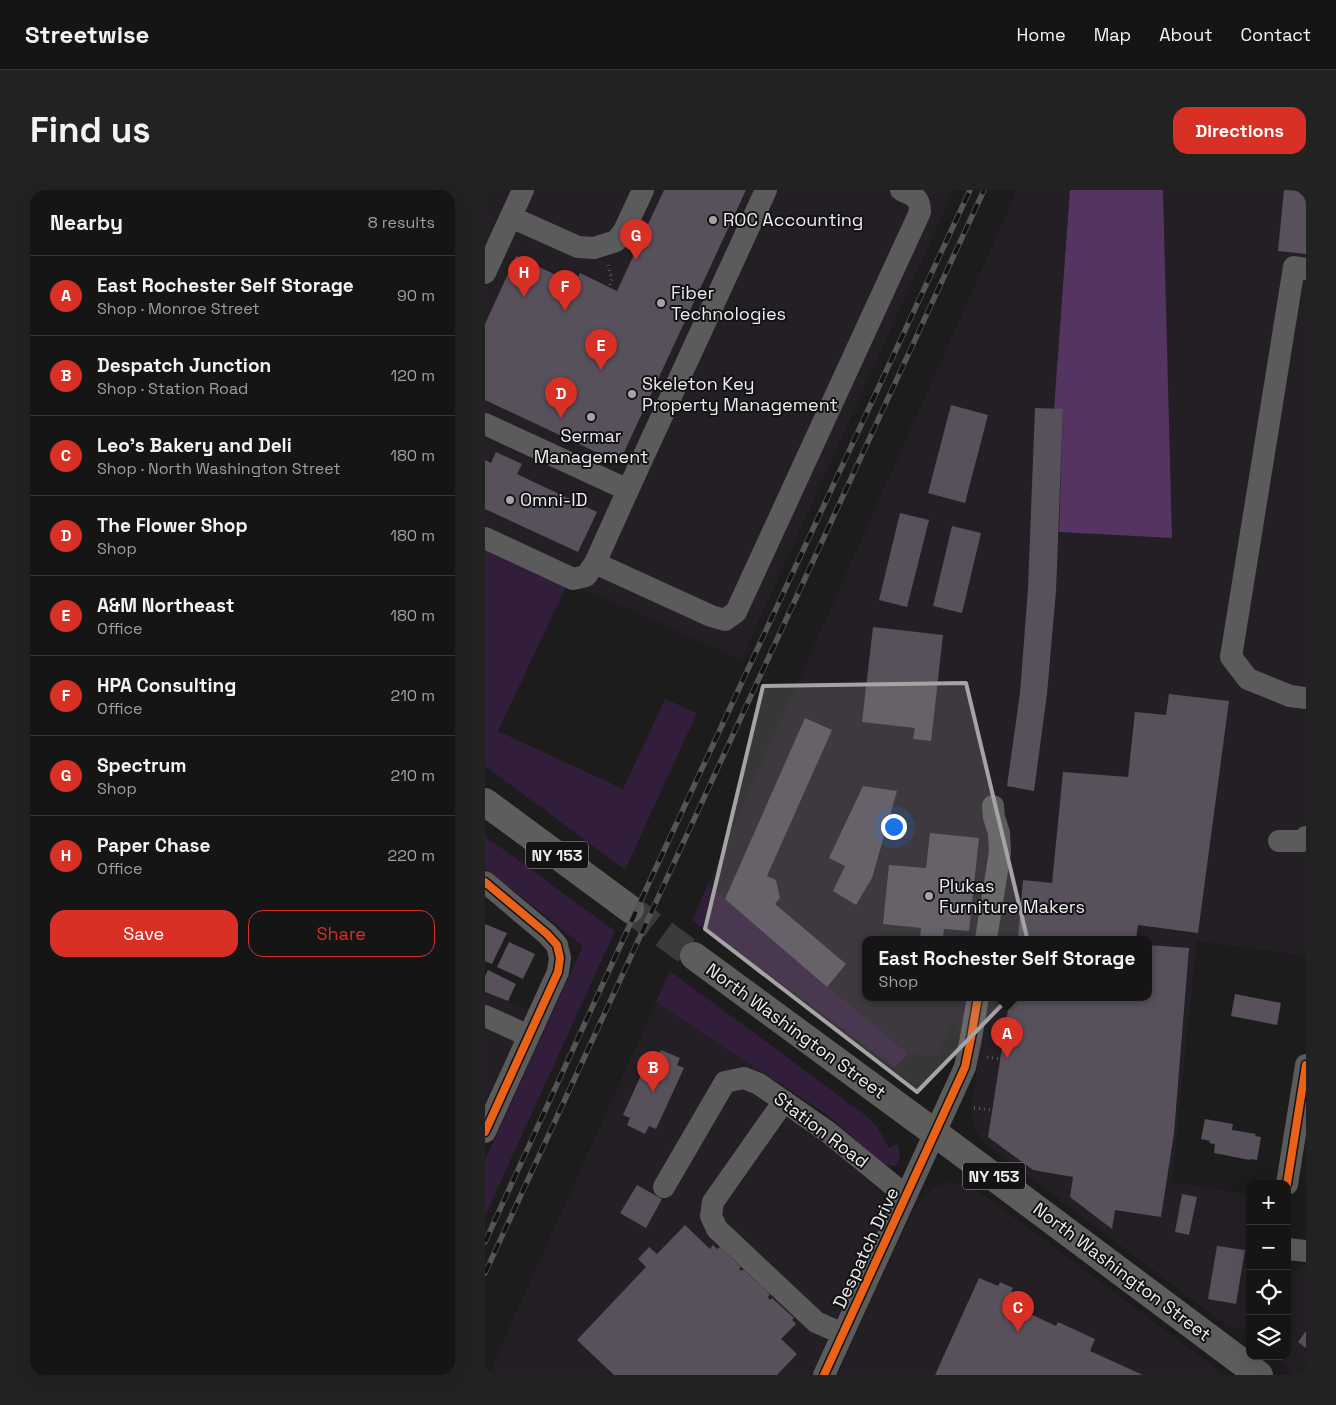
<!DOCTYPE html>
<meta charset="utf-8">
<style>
:root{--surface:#151515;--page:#222;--text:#f1f3f6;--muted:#9d9fa0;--line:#343434;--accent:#d93025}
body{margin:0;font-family:"Space Grotesk",sans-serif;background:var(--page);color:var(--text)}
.controls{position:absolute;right:15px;bottom:15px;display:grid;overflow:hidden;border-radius:10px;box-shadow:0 5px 20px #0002}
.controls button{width:45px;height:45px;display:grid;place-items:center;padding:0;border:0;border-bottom:1px solid var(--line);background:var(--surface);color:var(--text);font:25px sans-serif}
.you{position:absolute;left:408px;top:636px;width:18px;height:18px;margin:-12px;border:4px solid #fff;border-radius:50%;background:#1a73e8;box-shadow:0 0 0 8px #1a73e833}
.badge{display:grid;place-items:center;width:32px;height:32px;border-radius:50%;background:var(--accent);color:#fff;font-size:16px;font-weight:700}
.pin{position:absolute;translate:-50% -41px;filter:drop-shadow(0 1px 2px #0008)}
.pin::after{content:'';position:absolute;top:26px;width:18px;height:15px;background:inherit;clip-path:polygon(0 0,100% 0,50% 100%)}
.popup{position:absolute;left:377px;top:746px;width:290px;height:65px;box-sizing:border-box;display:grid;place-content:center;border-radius:10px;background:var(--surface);filter:drop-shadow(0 1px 4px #0005);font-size:16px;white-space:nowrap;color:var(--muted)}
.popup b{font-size:19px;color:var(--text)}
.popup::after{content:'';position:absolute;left:50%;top:100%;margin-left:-10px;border:10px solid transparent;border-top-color:var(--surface)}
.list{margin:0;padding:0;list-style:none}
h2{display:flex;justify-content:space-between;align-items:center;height:65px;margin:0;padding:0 20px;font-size:21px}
h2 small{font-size:16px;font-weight:400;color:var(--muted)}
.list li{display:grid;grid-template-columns:32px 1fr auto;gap:15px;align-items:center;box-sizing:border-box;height:80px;padding:0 20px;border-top:1px solid var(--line)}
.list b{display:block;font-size:19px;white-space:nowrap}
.list p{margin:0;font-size:16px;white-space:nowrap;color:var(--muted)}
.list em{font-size:16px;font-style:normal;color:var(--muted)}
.actions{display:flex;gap:10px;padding:15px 20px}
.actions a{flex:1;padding:11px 0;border:1px solid var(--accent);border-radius:15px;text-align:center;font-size:18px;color:var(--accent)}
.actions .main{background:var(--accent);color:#fff}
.icon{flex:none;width:28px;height:28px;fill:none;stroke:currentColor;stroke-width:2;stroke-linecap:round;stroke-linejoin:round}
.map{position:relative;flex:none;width:821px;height:1185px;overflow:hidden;border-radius:15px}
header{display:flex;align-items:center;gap:30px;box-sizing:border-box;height:70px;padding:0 25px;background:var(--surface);border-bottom:1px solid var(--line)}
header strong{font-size:24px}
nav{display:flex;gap:28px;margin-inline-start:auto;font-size:18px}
.intro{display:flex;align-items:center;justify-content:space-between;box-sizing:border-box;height:120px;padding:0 30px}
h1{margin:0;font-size:35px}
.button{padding:12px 22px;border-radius:15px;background:var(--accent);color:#fff;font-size:18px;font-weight:700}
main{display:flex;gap:30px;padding:0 30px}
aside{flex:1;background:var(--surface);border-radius:15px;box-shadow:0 5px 20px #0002}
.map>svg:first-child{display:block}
.built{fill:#231f25;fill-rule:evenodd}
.green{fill:#321d3a}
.forest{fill:#543562}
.building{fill:#58515c}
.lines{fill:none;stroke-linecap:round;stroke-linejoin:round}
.major-tunnel{stroke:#3c3b3c;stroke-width:28;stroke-dasharray:28 14;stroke-linecap:butt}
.path{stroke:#5d5d5d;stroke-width:3;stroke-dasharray:1 4;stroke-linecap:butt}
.minor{stroke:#5b5b5b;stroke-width:22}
.major{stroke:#5d5d5c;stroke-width:28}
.rail-casing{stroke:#565555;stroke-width:5.5}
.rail{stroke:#131214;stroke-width:4;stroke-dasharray:11;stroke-linecap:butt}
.cycleway-casing{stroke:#131214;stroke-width:11}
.cycleway{stroke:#ea6118;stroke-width:8}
.marked{fill:#a4a4a4;fill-opacity:0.2;stroke:#a4a4a4;stroke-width:4;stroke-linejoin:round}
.poi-dot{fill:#a4a4a4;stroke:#131214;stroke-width:2}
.labels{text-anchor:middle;stroke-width:4;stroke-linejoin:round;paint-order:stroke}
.shield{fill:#131214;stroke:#acabad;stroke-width:1}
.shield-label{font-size:16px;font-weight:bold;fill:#eeedee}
.poi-label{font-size:18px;fill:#eeedee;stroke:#131214;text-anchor:start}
.street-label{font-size:18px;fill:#eeedee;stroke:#131214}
</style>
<header>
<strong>Streetwise</strong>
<nav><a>Home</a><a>Map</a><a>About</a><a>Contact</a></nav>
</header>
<div class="intro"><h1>Find us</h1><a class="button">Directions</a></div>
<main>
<aside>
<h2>Nearby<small>8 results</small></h2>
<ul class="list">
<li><span class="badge">A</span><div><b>East Rochester Self Storage</b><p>Shop · Monroe Street</p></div><em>90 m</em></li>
<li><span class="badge">B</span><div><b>Despatch Junction</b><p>Shop · Station Road</p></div><em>120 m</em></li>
<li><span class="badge">C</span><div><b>Leo's Bakery and Deli</b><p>Shop · North Washington Street</p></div><em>180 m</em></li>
<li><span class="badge">D</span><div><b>The Flower Shop</b><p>Shop</p></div><em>180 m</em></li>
<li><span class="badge">E</span><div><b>A&amp;M Northeast</b><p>Office</p></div><em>180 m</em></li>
<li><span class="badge">F</span><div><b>HPA Consulting</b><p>Office</p></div><em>210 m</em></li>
<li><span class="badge">G</span><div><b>Spectrum</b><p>Shop</p></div><em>210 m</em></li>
<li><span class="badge">H</span><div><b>Paper Chase</b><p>Office</p></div><em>220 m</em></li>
</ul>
<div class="actions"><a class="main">Save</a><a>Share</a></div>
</aside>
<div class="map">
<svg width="821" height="1185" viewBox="0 0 821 1185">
<rect width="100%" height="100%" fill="#1c1c1c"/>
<path class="built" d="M0,0h469l-213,470 -137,-62 -37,-13 -82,-38z
M532,0h53l-16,219h9l-4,123 113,6 -9,-348h143v766l-109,-15 -25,241 78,13v129l-7,6 -14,-3 -243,-183 -9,-11 -5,-13 -1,-12 10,-66 -24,-5 2,-11 -7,-1 -17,31 -27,-2 -200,-170zM381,749h282v58h-282z
M0,802l43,18 -43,95z
M171,812l110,72 -11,16 59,43 66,58 6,6 2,14 -77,164h-323z
M460,993h11l13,4 12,6 244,182h-388l66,-143 10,-20 10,-14 10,-10z
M820,1074h1v111h-13l-12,-13 -2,-6h8v-70l3,-12z"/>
<path class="green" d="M0,357l82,38 -69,146 125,58 42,-90 32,14 -72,157 -140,-104z
M0,646l130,95 -130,285v-56l98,-214 -98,-78z
M223,694l200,170 -13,13 -7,-4 -113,-84 -53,-35 -30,-24z
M185,781l194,143 12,11 13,23 9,-4c1,8 5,16 -3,22l-11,-2 -58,-50 -170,-112z"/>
<path class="forest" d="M585,0h93l9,348 -113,-6 4,-122 -9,-1z"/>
<path class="building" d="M179,0h82l-127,273 -134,-63v-76l31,-68 59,28 5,-11 37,18z
M799,0l22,1v63l-28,-3z
M466,215l37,10 -23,88 -37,-10z
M550,218l28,1 -7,182 -9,103 -13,97 -27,-5 13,-93 8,-104z
M11,262l26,12 -5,10 80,38 -19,40 -93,-43v-49l6,3z
M415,323l29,7 -22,87 -28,-7z
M467,336l29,7 -19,80 -29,-7z
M388,437l70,8 -12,106 -18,-2 2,-11 -53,-6z
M684,504l60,7 -31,232 -60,-8 -2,14h-118l5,-59 29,3 11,-111 65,5 7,-65 31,3z
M320,528l27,12 -65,146 9,4 4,18 -5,6 71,60 -19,23 -102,-88z
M378,596l34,5 -25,87 -16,27 -23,-14 12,-25 -16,-8z
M445,643l49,5 -10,93 -25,-2 -1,10h-23l1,-11 -38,-4 6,-59 37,3z
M0,734l22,9 -15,31 -7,-3z
M24,752l26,12 -12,25 -26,-12z
M663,755l41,3 -15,185 -13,84 -46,-7 -3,19 -42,-32 3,-20 -40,-7 -45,-33 22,-140h138z
M3,780l28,14 -8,17 -23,-9v-16z
M750,804l46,9 -4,22 -46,-9z
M176,860l19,8 -3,7 7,3 -28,61 -7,-3 -4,8 -18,-9 3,-7 -7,-3 28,-62 7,3z
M720,929l28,5 -1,6 24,4 -1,2 6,1 -4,23 -7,-1v1l-36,-7 1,-9 -6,-1 1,-2 -9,-2z
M152,995l25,14 -16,29 -26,-15z
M697,1004l15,3 -8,38 -14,-3z
M200,1035l25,24 3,-4 4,4 3,-2 21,20 -2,2 3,2 1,-2 27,25 -2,3 2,3 2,-2 22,20 -2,2 4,4 -15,15 16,15 -20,21h-163l-37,-35 69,-73 -8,-8 11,-12 8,7z
M732,1056l28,4 -9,54 -28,-5z
M494,1088l19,8 2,-4 13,6 -2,4 17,8 -4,11 32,15 2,-4 37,17 -5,12 53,24h-208z
M821,1141v17l-8,-6z"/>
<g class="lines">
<path class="major-tunnel" d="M145,719l64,47"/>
<path class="path" d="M123,75l4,14 -3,8
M502,867l13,2
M489,918l18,2"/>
<path class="minor" d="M26,27l67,30 16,1 22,-7 8,-10 19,-41
M821,79l-12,-2 -63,390 17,22 42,17 16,2
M0,83l38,-83
M0,234l143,66 138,-300
M0,348l88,41 13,-3 9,-13 33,-73
M110,373l116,53 14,4 11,-8 184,-400c0,-15 -6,-16 -19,-22
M794,651h23l4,-4
M0,692l62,52 10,11 3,13 -2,14 -73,160
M501,749l14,-87 -1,-19 -5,-16 -1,-11
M0,826l44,20
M299,911l-71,101 -2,14 6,13 99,93 27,12
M802,994l19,-119
M179,997l61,-105 19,-4 15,6 69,48 78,64
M802,1059l19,2
M339,1185l141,-308 6,-29 7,-41"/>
<path class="major" d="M0,612l145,107
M209,766l241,177 324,242"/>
<defs>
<path id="rail" d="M0,1052l163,-357 322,-695
M0,1083l499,-1083"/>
</defs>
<use href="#rail" class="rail-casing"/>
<use href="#rail" class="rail"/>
<defs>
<path id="cycleway" d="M0,692l62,52 10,11 3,13 -2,14 -73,160
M802,994l19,-119
M339,1185l141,-308 6,-29 7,-41"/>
</defs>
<use href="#cycleway" class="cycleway-casing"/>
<use href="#cycleway" class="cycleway"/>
</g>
<path class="marked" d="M481,493l69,288 -118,121 -212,-163 58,-243z"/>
<g class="poi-dot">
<circle cx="228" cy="30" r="5"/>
<circle cx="176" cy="113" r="5"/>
<circle cx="147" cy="204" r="5"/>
<circle cx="106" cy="227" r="5"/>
<circle cx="25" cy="310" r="5"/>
<circle cx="444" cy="706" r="5"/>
</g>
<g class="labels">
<g class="shield">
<rect x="41" y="651.5" width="62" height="27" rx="4"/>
<rect x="478" y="972.5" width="62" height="27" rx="4"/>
</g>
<g class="shield-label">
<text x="72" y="671">NY 153</text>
<text x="509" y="992">NY 153</text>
</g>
<g class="poi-label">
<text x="238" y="36">ROC Accounting</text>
<text x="186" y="109">Fiber<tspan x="186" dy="21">Technologies</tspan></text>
<text x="157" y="200">Skeleton Key<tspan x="157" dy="21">Property Management</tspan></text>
<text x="106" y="252" text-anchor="middle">Sermar<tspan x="106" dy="21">Management</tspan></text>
<text x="35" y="316">Omni-ID</text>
<text x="454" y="702">Plukas<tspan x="454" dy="21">Furniture Makers</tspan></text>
</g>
<g class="street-label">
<text transform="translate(311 841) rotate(36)" y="6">North Washington Street</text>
<text transform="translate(336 940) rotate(37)" y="6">Station Road</text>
<text transform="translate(381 1058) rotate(-65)" y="6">Despatch Drive</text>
<text transform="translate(637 1082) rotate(37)" y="6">North Washington Street</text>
</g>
</g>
</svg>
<div class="controls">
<button>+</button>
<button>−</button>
<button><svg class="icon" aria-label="locate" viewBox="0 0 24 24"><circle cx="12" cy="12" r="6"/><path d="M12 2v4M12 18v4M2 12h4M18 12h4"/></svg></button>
<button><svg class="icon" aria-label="layers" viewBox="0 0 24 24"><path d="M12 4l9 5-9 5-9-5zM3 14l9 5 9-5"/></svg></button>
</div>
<div class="you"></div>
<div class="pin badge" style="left:522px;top:868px">A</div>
<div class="popup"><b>East Rochester Self Storage</b>Shop</div>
<div class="pin badge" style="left:168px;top:902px">B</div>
<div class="pin badge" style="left:533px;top:1142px">C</div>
<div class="pin badge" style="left:76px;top:228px">D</div>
<div class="pin badge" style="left:116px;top:180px">E</div>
<div class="pin badge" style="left:80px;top:121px">F</div>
<div class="pin badge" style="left:151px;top:70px">G</div>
<div class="pin badge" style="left:39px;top:107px">H</div>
</div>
</main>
